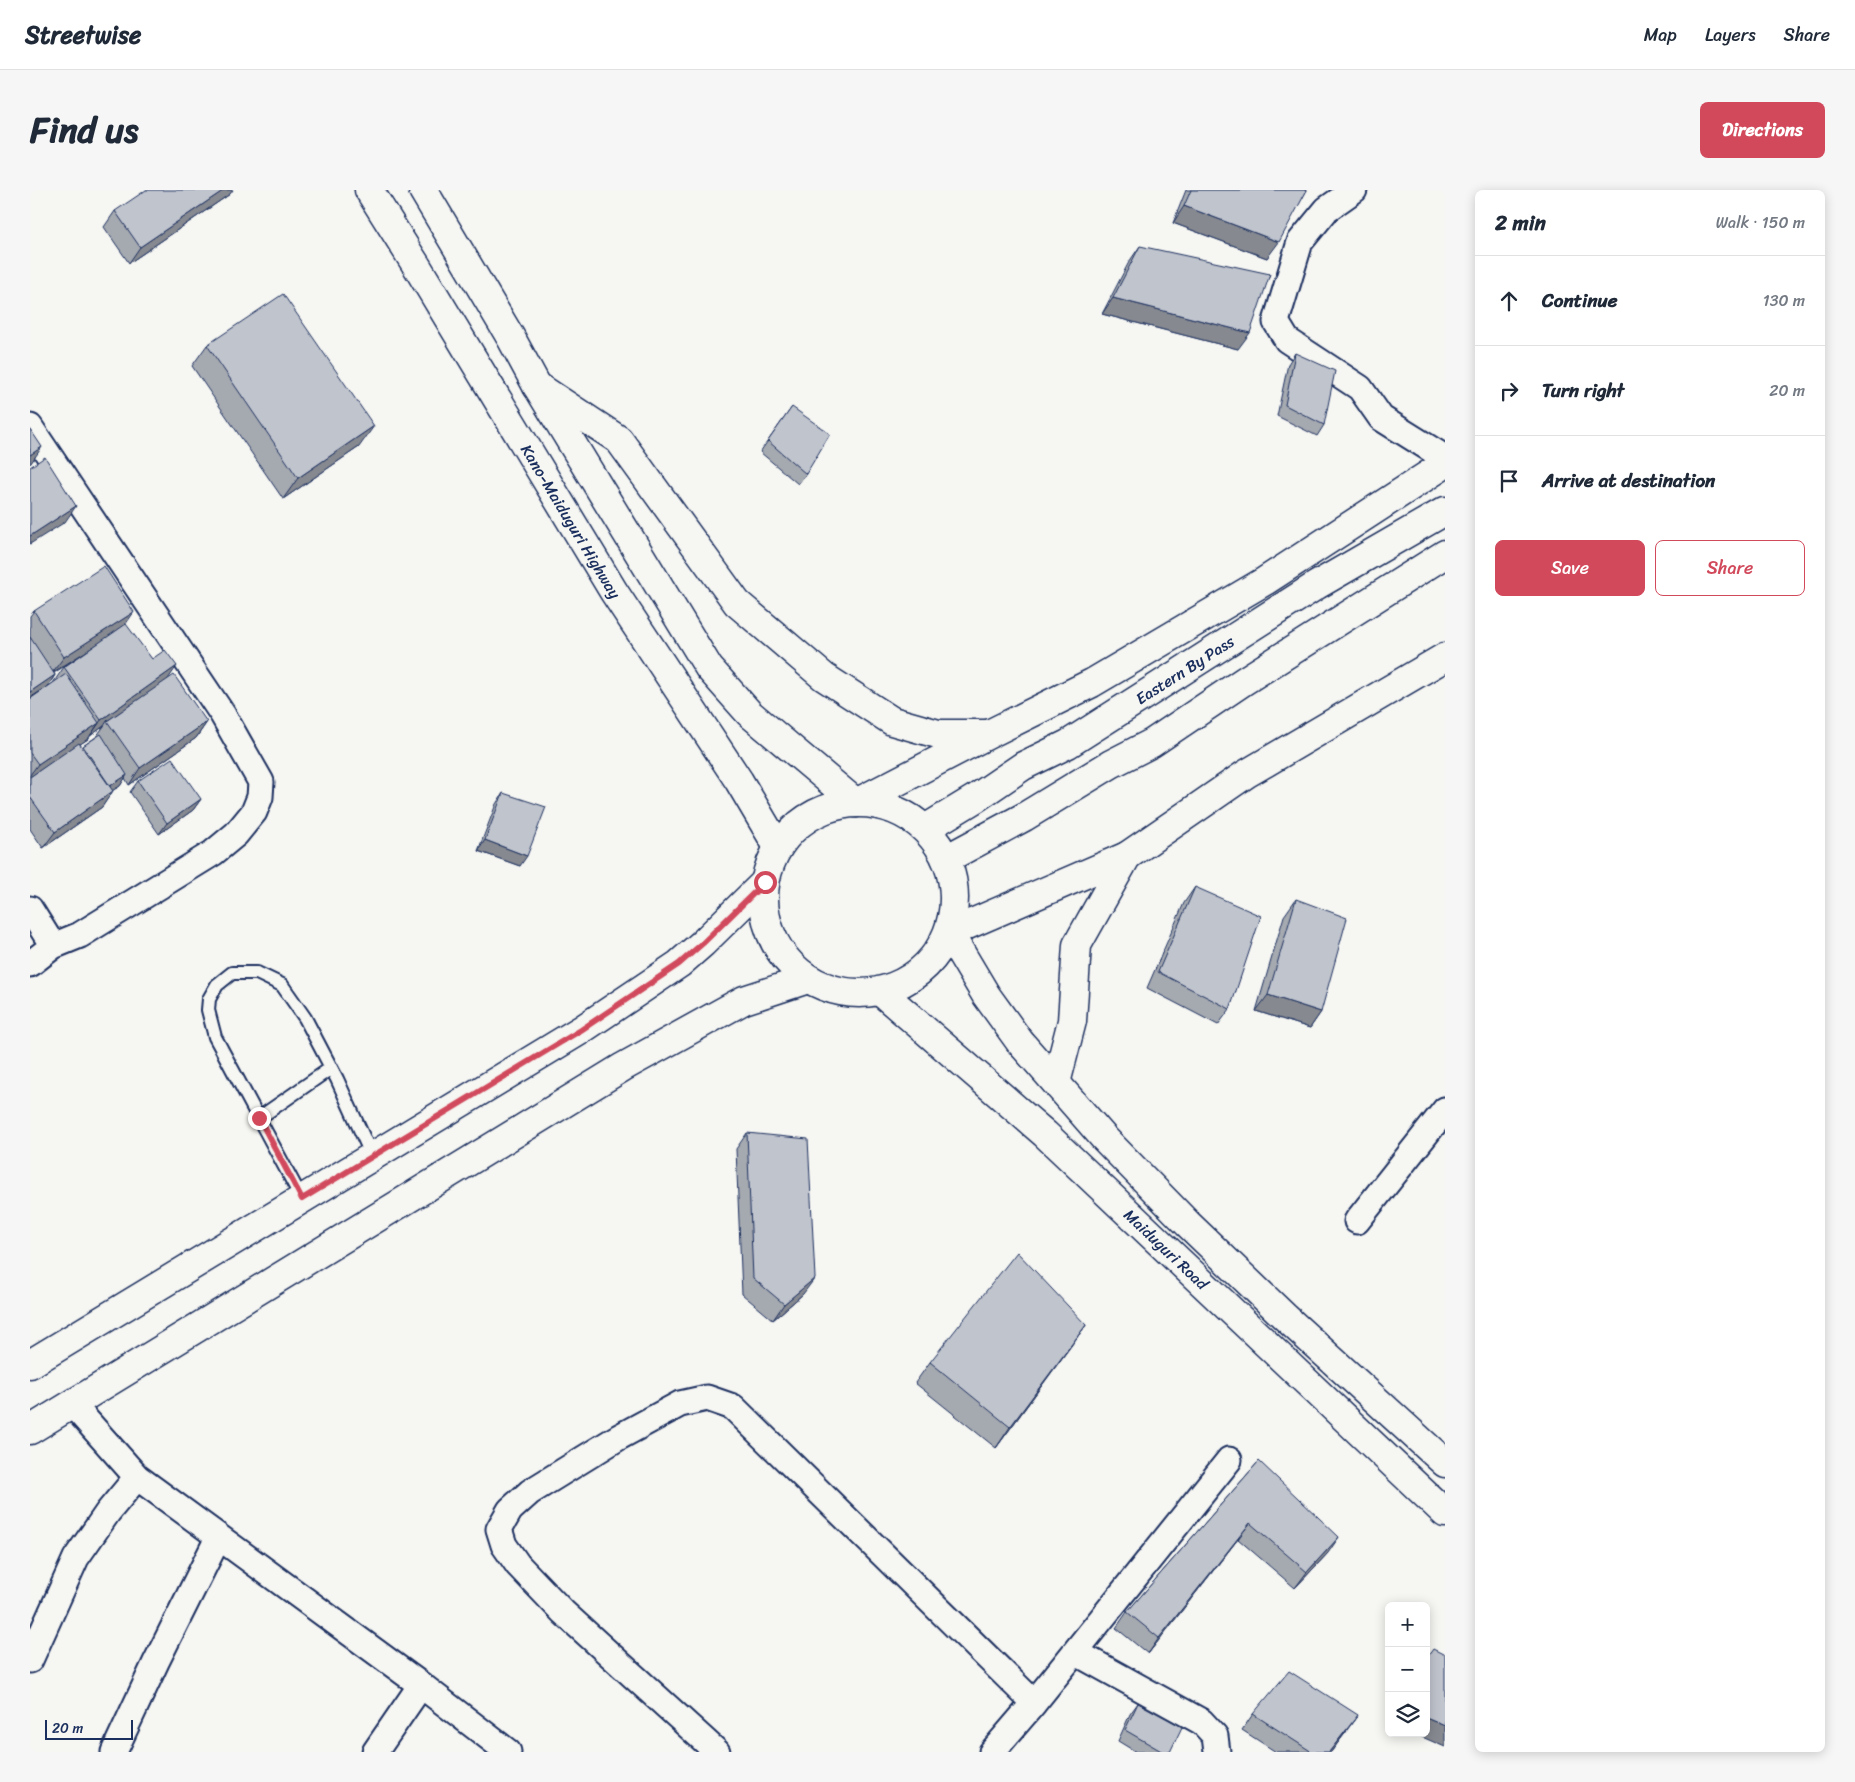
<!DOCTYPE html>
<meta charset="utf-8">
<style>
:root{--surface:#fff;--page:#f6f6f7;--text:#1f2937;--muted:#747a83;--line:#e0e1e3;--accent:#d1495b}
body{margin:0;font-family:Sriracha,sans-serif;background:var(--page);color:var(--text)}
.controls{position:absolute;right:15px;bottom:15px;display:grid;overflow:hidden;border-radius:8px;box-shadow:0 2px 12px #0003}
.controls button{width:45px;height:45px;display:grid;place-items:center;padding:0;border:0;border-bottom:1px solid var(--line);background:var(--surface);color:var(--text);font:25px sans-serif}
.scale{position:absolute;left:15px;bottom:12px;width:88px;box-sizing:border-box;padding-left:5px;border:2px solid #1b2f5e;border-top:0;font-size:14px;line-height:18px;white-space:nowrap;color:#1b2f5e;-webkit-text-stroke:4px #f6f6f2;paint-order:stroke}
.stop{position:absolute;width:15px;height:15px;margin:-11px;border:4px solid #d1495b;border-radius:50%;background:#fff}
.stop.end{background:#d1495b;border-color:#fff;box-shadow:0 1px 5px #0008}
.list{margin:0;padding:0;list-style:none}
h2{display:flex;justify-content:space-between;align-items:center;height:65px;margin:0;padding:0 20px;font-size:21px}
h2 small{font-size:16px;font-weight:400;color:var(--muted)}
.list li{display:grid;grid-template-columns:32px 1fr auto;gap:15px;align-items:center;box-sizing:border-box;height:90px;padding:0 20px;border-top:1px solid var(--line)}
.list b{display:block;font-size:19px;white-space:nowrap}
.list em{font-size:16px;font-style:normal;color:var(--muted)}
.actions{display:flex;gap:10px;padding:15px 20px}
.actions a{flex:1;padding:11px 0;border:1px solid var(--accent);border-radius:8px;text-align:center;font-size:18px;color:var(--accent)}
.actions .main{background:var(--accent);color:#fff}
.icon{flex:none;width:28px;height:28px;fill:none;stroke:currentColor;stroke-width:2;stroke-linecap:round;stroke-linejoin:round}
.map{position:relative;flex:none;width:1415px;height:1562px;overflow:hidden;border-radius:8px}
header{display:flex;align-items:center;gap:30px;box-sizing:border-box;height:70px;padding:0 25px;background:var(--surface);border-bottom:1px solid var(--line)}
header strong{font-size:24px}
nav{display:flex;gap:28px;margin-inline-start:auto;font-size:18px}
.intro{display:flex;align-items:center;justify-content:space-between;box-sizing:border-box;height:120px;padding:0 30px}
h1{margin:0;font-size:35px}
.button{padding:12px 22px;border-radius:8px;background:var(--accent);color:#fff;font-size:18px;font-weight:700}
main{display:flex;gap:30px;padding:0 30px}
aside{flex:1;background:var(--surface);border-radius:8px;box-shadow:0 2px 12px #0003}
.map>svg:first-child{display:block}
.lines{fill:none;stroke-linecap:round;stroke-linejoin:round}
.service-casing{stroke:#1b2f5e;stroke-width:16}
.minor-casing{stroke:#1b2f5e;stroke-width:29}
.primary-casing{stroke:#1b2f5e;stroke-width:31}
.trunk-casing{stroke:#1b2f5e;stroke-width:31}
.service{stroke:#f6f6f2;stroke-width:12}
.minor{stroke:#f6f6f2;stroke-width:25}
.primary{stroke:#f6f6f2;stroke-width:28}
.trunk{stroke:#f6f6f2;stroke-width:28}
.wall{fill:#a5a9b0;stroke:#1b2f5e;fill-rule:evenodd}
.shaded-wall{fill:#868990;stroke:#1b2f5e}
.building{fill:#c0c4cd;stroke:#1b2f5e}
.route{stroke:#d1495b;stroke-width:6}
.labels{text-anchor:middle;stroke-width:5;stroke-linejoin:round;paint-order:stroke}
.street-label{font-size:16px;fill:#1b2f5e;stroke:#f6f6f2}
</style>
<header>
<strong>Streetwise</strong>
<nav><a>Map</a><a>Layers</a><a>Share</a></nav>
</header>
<div class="intro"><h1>Find us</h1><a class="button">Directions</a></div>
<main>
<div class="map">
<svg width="1415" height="1562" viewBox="0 0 1415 1562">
<rect width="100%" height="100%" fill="#f6f6f2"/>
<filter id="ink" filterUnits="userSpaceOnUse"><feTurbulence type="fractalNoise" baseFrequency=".02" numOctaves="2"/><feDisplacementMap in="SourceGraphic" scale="10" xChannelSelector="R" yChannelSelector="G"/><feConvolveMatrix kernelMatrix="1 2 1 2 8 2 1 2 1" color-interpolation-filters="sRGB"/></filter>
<g filter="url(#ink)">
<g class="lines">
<defs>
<path id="service" d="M229,928l72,-50
M272,1009l-87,-162 -7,-27 1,-11 8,-14 15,-12h25l25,12 23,33 32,61 35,77"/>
<path id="minor" d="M1324,0l-27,19 -27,33 -24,80 11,18 73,48 21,30 64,40
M0,237l193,288 38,67 -1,15 -6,15 -18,22 -23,19 -133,82 -27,11 -23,18
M0,719l23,37
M1327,1031l88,-111
M42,1214l65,73 284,208 87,67
M1045,1462l127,70 13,14 2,16
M0,1470l46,-102 32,-46 29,-35
M84,1562l42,-90 62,-124
M345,1562l46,-67
M687,1562l-154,-140 -45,-47 -14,-20 -5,-16 11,-19 20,-18 89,-55 61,-33 27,-6 26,9 301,296
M962,1562l42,-49 195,-243"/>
<g id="primary">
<path d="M507,196l82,54 118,163 87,74 68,44 46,13h47"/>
<path d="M826,613l133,-69 103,-51 173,-102 180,-117"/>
<path id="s1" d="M895,639l51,-31 47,-32 45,-22 249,-159 128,-74"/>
<path d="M916,669l78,-42 87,-53 41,-21 92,-62 201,-127"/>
<path d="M919,743l178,-77"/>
<path d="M1026,893l16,-62 5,-76 50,-89 119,-82 199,-117"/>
<path d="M0,1174l551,-334 98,-66 24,-21 62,-61"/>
<path d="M0,1240l593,-363 121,-67 64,-21"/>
</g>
<g id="trunk">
<path id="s2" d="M339,0l49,78 196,324 125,189 39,66"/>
<path d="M393,0l88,148 26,48 172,282 40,45 107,90"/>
<circle cx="829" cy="708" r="95"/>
<path d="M919,743l37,62 34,47 85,97 83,85 97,93 160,146"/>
<path id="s3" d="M851,802l164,142 400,379"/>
</g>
</defs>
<use href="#service" class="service-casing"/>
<use href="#minor" class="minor-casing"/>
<use href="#primary" class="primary-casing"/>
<use href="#trunk" class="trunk-casing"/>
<use href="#service" class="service"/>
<use href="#minor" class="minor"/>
<use href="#primary" class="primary"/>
<use href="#trunk" class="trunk"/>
</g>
<path class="wall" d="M1156,0h121l-40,68 -94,-35z
M200,4l-101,69 -25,-36 11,-16z
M1110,56l98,103 -136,-35 27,-52z
M177,155l152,102 -76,52 -91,-133z
M1265,163l29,72 -7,11 -40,-20 11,-52z
M762,217l14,67 -8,10 -38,-32z
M4,421l91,14 43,55 39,42 -11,16 -67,47 -4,-7 -5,8 -7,4 -11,17 -59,41 -13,-19v-130l23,-16 11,-16 32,-22 -42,28 1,2 -7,11 -18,12v-82zM74,536l-8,11 -13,9 -1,2 -2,-4 8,-5 2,-3z
M108,591l63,18 -8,11 -34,24 -29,-42z
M473,603l17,73 -42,-15 18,-47z
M1165,697l35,122 -12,16 -71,-37 37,-85z
M1266,709l25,113 -11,16 -54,-17 28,-95z
M717,943l56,161 -30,26 -31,-26 -6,-145z
M1056,1135l-90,123 -81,-65 15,-21z
M1229,1271l69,92 -33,35 -57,-49 -90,115 -32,-26 11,-16z
M1108,1513l32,49h-34l-18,-11 12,-27z
M1223,1524l94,17 -16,21h-55l-34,-22z"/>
<path class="shaded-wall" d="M194,0h9l-3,4 -101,69 11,-16z
M1154,16l95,36 -12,16 -94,-35z
M1083,108l137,35 -12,16 -136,-35z
M344,236l-15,21 -76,52 15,-21z
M12,257l-11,16 -1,1v-9z
M46,316l-11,16 -35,22v-8z
M104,422l-11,16 -71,45 12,-16z
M147,476l-11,16 -59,39 -3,5 -14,10 11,-16z
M25,485l-7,11 -18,12v-6z
M177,532l-11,16 -67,47 11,-17z
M69,533l-11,16 -58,38v-2l8,-11z
M97,585l-7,11 -18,11 8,-11z
M83,601l-11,16 -59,41 12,-16z
M171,609l-8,11 -34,24 8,-11z
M455,650l42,16 -7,10 -42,-15z
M1238,805l53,17 -11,16 -54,-17z
M785,1088l-12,16 -30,26 11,-16z
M1056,1135l-15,21 -75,102 14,-21z
M1220,1333l-12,16 -90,115 11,-16z
M1309,1347l-11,16 -33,35 12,-16z
M1328,1525l-27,37h-2z
M1396,1528l19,8v21l-32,-14h13z"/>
<path class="building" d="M116,0h78l-84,57 -25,-36z
M1161,0h116l-28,52 -95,-36z
M1110,56l130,28 -20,59 -137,-35z
M253,104l91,132 -76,52 -91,-133z
M1265,163l40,18 -11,54 -39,-20z
M762,217l38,27 -24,40 -38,-33z
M0,239l12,18 -12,8z
M15,267l31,49 -46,30v-69z
M74,376l30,46 -70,45 -30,-46z
M96,434l26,35 13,-9 12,16 -76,54 -37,-53z
M0,447l25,38 -25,17z
M36,484l33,49 -61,41 -8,-11v-54z
M144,485l33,47 -67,46 -33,-47z
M71,544l26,41 -17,11 -27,-40z
M49,553l34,48 -58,41 -25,-35v-20z
M142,568l29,41 -34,24 -29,-42z
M473,603l43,14 -19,49 -42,-16z
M1165,697l66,29 -31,93 -72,-37z
M1266,709l51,19 -26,94 -53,-17z
M717,943l61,6 7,139 -31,26 -31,-26z
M987,1062l69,73 -76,102 -80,-65z
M1229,1271l80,76 -32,35 -57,-49 -91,115 -32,-26z
M1403,1459l12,6v71l-19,-8v-59z
M1259,1481l69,44 -29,37h-17l-59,-38z
M1108,1513l44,24 -12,25h-7l-38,-22z"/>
</g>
<g class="lines" filter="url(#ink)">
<path class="route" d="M229,928l43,81 279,-169 98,-66 24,-21 62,-61"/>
</g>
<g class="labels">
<g class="street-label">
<text dy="6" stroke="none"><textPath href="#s2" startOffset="388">Kano-Maiduguri Highway</textPath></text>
<text dy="6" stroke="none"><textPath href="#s1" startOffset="305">Eastern By Pass</textPath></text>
<text dy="6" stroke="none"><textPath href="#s3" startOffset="384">Maiduguri Road</textPath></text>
</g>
</g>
</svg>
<div class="controls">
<button>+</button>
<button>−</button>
<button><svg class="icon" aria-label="layers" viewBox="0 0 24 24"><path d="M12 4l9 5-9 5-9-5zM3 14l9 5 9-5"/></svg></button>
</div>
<div class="scale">20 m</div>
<div class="stop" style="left:735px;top:692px"></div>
<div class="stop end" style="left:229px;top:928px"></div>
</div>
<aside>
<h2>2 min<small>Walk · 150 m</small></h2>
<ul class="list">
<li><svg class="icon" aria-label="ahead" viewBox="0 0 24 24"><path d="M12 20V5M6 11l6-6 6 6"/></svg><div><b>Continue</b></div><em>130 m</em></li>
<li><svg class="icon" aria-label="right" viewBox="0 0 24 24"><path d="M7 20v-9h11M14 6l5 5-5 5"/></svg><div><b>Turn right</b></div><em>20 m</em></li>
<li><svg class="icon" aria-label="arrive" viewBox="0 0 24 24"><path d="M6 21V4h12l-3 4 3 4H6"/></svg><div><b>Arrive at destination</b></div></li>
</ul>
<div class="actions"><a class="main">Save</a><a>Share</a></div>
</aside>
</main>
